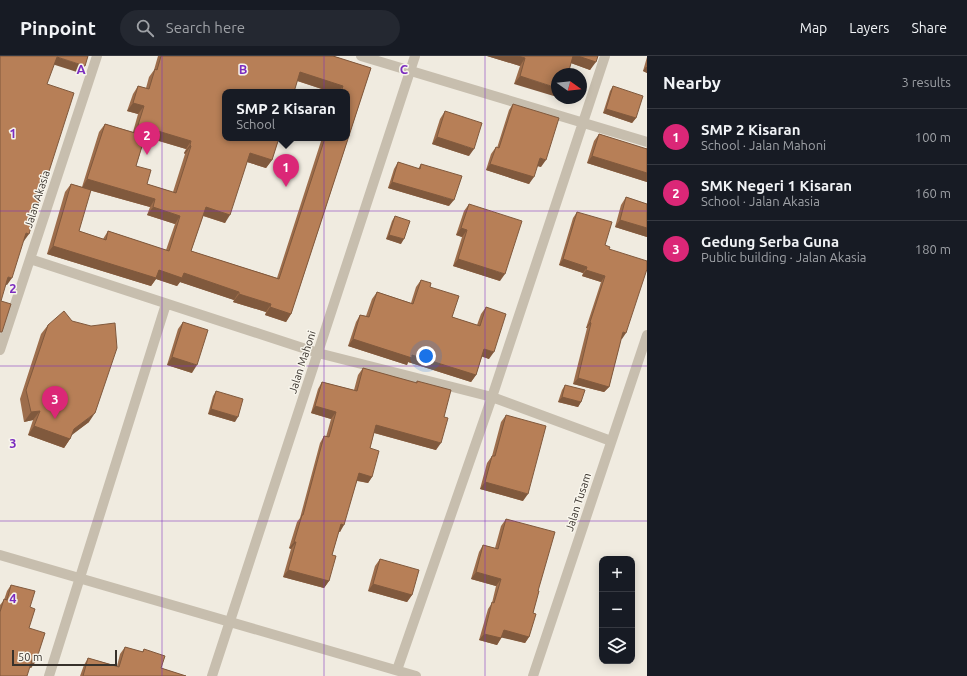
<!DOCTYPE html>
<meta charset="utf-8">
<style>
:root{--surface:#171b24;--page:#242831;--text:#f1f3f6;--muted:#9ea1a6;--line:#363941;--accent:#db2777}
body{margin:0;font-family:Ubuntu,sans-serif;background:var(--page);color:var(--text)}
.controls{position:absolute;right:12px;bottom:12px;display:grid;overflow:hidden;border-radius:8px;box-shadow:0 2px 10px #0003}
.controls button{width:36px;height:36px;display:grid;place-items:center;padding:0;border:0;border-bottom:1px solid var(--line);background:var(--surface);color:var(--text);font:20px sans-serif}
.compass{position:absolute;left:551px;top:12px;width:36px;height:36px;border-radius:50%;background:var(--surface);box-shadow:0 2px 10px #0003;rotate:105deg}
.scale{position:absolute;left:12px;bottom:10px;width:105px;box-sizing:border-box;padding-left:4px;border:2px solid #37312b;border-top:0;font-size:11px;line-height:14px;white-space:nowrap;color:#37312b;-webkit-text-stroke:3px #f8f5ec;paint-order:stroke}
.you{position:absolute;left:426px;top:300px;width:14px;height:14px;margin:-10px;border:3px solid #fff;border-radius:50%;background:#1a73e8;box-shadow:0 0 0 6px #1a73e833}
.badge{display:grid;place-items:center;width:26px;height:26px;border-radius:50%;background:var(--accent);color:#fff;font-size:13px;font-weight:700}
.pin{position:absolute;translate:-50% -33px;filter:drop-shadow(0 1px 2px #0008)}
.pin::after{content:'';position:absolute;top:21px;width:14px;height:12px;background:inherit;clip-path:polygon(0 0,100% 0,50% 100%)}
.popup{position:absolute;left:222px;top:33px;width:128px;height:52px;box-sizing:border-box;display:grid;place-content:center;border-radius:8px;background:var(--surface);filter:drop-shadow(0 1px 3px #0005);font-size:13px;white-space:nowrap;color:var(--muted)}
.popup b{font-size:15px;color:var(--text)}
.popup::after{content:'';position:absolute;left:50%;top:100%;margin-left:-8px;border:8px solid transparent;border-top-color:var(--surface)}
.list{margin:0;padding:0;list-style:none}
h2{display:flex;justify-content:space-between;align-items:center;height:52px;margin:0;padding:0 16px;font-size:17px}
h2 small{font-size:13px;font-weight:400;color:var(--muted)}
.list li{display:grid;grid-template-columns:26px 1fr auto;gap:12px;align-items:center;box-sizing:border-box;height:56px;padding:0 16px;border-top:1px solid var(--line)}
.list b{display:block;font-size:15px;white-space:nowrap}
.list p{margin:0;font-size:13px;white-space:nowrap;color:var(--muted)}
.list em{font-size:13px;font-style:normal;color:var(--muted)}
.icon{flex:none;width:22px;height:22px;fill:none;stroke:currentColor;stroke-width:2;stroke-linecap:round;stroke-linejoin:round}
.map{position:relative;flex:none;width:647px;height:620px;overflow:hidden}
header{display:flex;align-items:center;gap:24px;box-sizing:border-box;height:56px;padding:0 20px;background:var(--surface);border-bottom:1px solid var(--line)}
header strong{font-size:19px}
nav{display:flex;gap:22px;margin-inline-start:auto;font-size:14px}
.search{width:280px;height:36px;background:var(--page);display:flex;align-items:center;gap:10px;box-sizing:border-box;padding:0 14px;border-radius:22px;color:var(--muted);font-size:15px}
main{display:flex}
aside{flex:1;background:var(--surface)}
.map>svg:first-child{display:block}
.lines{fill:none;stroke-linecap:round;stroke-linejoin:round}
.minor{stroke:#c7beae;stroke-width:10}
.wall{fill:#9d6d4b;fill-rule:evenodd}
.shaded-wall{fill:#80593d}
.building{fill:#b77f57;stroke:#80593d;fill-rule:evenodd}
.grid{fill:none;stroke:#7b2cbf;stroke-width:1;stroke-opacity:0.55}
.labels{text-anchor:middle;stroke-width:3;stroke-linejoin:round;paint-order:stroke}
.street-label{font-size:11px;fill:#37312b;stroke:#f8f5ec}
.grid-label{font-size:13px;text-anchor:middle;font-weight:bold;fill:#7b2cbf;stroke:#f8f5ec;stroke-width:3;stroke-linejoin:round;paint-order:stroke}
</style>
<header>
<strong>Pinpoint</strong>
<div class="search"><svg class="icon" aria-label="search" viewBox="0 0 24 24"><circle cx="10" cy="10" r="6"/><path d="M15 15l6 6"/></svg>Search here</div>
<nav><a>Map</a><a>Layers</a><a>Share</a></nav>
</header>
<main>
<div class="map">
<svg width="647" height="620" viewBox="0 0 647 620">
<rect width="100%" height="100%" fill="#f0ebe0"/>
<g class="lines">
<path class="minor" d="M361,0l286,86
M30,203l288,94 174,44 119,44
M0,294l97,-294
M0,499l416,121
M397,614l95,-273 113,-341
M49,620l117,-372
M212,620l203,-620
M533,620l114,-341"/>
</g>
<path class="wall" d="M158,0h175l38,12 -80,246 -5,8 -21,-7 1,-3 -33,-10 1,-2 -54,-18 -3,4 -21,-7 -5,7 -104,-32 18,-62 6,-8 11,3 17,-55 6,-8 28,8 5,-18 -11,-3 6,-17 5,-8 8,2 3,-11 5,-7zM297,25l34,11h16v46h-25l-45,140 -86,-27 12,-35 22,7 22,-61 19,6 6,-8zM145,81l41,12 -2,4 1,1 -12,38 -26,-8 -11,-18zM85,133l65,18 -3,8 28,9 -9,26 -58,-19 -5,8 -24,-8z
M487,0h111l-8,14 -19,-7 -57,21 6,-18z
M647,1v16l-4,-2z
M613,30l23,32 -4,5 -29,-10 7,-22z
M513,48l28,63 -4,-1 -8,18 -43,-14 5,-16 5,-7 1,1 12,-38z
M445,55l24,45 -37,-12 8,-25z
M599,78l47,15 1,-2v35l-60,-19 7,-22z
M398,106l20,7 3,-5 28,42 -61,-18 6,-19z
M626,141l21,7v33l-32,-10 6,-22z
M469,148l31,77 -47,-15 9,-29 -6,-2 8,-24z
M577,156l28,33 4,4 13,90h-1l-12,48 -5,5 -31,-8 14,-56h-1l15,-46 -19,-6 1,-3 -24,-8 14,-47z
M395,160l6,28 -15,-5 6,-18z
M421,224l9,7 22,30 25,8 4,-11 5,-7 3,52 -7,-3 -6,19 -5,7 -63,-20 -1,3 -59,-19 8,-24 4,-7 6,1 6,-17 5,-7 34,11 5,-16z
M183,266l9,51 -25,-8 11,-36z
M48,269l41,97 -18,13 -1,4 -6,9 -36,-13 5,-15 -9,2 -4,-23 21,-65z
M363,312l53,15 1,-2 27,36 -8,33 -62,-17 -4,15 2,29 -4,6 -11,-2 -17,51 -1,-1 -7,24 -3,26 -5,7 -41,-11 8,-28 -2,-1 8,-26 3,-4 20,-75 4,-7 2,1 5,-18 -20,-6 7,-24 4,-7 32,8 4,-15z
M565,329l16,17 -3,5 -20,-5 4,-12z
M216,335l19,31 -27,-8 5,-18z
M506,359l17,86 -43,-12 7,-26 5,-7 9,-34z
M506,463l32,72 -5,22 -4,24 -4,6 -23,-6 -5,8 -18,-5 9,-31 4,-6 4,-17 -25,-7 8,-27 4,-7 12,3 6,-22z
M380,503l32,36 -5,7 -39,-11 7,-25z
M11,529l19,22 -1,21 7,33 -5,7 -1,-1 -30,9v-71l4,-5 3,-9z
M125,591l17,5 2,-3 17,19 25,8h-106l4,-11 4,-7 29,8 3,-12z"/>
<path class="shaded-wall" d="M487,0h31l7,2 -5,8z
M573,0h5l18,6 -6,8 -22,-8z
M57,1l28,9 -5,7 -28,-9z
M646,11h1v6l-4,-2z
M300,16l43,14 -5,6h-7l-36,-12z
M520,20l37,12v9l-43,-13z
M133,47l11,3 -6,8 -11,-3z
M606,53l30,9 -4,5 -29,-10z
M138,69l53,16 -5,8 -53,-16z
M437,81l37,12 -5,7 -37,-12z
M190,89l1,1 -6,8 -1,-1z
M250,97l22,7 -6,8 -22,-7z
M592,100l55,17v9l-60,-19z
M540,102l6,2 -5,7 -6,-2z
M490,108l44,13 -5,7 -43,-14z
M87,123l68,20 -5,8 -68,-19z
M392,126l62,18 -5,6 -61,-18z
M153,151l27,9 -5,8 -28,-9z
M206,151l24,8 -5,8 -24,-8z
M620,164l27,8v9l-32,-10z
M461,172l6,2 -5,7 -6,-2z
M26,177l3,1 -5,7 -3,-1z
M389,179l15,4 -3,5 -15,-5z
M53,190l106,24 25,3 55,19 -5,8 -54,-18 -3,4 -21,-7 -5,7 -104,-32z
M458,203l47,15 -5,7 -47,-15z
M563,203l24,8 -4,6 -24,-8z
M586,214l19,6 -4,6 -19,-6z
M8,221l4,1 -5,7 -4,-1z
M239,238l32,10 -5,8 -33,-10z
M270,251l21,7 -5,8 -21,-7z
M590,266l1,1 -4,5h-1z
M623,276l3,1 -4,6 -4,-1z
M353,283l59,16 64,20 -5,7 -63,-20 -1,3 -59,-19z
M484,293l10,3 -5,7 -9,-3z
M172,301l25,8 -5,8 -25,-8z
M578,322l31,9 -5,5 -31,-8z
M562,341l19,5 -3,5 -20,-5z
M315,350l21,6 -5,7 -20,-6z
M211,353l27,8 -3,5 -27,-8z
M40,355l-7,9 -9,2 7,-10z
M95,357l-6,9 -21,16 2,1 -6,9 -36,-13 6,-9 40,3z
M376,369l65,18 -5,7 -65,-18z
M359,417l13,4 -4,6 -13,-3z
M485,426l43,12 -5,7 -43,-12z
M341,468l3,1 -4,7 -4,-1z
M294,486h2l-5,7 -2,-1z
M288,514l41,11 -5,7 -41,-11z
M476,516l25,7 -5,7 -25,-7z
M373,528l39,11 -5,7 -39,-11z
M504,574l25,7 -4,6 -26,-6z
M484,578l17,4 -4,7 -18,-5z
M32,604l4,1 -5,7 -4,-2z"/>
<path class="building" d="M0,0h88l-3,10 -28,-9 -10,27 27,9 -29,91 -1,-1 -15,51 -3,-1 -14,45 -4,-1 -7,24 10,3 -9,28h-2z
M161,0h172l38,12 -80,246 -21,-7 1,-3 -32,-10v-2l-55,-19 -2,5 -23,-8 -3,8 -103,-32 18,-62 20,6 -12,41 27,9 2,-9 61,20 11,-35 -27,-9 2,-8 -68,-20 18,-55 40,12 -9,30 15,4 -4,14 29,9 15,-47 -1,-1 1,-4 -53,-16 6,-19 -11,-3 5,-17 11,3 6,-20 2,1zM300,16l43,14 -2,6h6v46h-22l-46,141 -88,-28 15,-44 24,8 20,-62 22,7 7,-22h-54v-46h69z
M518,0h55l-5,18h-11v14l-37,-12 5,-18z
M578,0h20l-2,6z
M613,30l30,10 -7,22 -30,-9z
M513,48l46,14 -13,42 -6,-2 -6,19 -44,-13 6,-17 3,1z
M445,55l37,12 -8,26 -37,-12z
M599,78l48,15v24l-55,-17z
M398,106l22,7 1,-5 41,12 -8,24 -62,-18z
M626,141l21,7v24l-27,-8z
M469,148l53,17 -17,53 -47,-15 9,-29 -6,-2z
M577,156l35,10 -7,23 5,2 -1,2 38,12v8l-21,64 -3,-1 -14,55 -31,-9 13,-55 -1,-1 15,-46 -19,-6 1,-3 -24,-8z
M395,160l15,5 -6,18 -15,-4z
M421,224l10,3 -1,4 29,9 -7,21 28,9 6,-19 20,7 -12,38 -10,-3 -8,26 -64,-20v3l-59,-19 7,-24 9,2 8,-25 36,12z
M64,255l8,10 19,5 24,-3 2,25 -22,65 -21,16 -4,10 -36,-13 6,-15 -9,1 -5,-22 22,-65z
M183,266l25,8 -11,35 -25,-8z
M363,312l54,15v-2l34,9 -7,27 4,1 -7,25 -65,-18 -6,23 9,3 -7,26 -13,-4 -15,52 -3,-1 -9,31 4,1 -7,25 -41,-11 8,-28h-2l8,-27h1l21,-79 5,1 7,-25 -21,-6 7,-24 35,9z
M565,329l20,5 -4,12 -19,-5z
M216,335l27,8 -5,18 -27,-8z
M506,359l40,11 -18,68 -43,-12 7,-26h3z
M506,463l49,13 -17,59h1l-6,22 3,1 -7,23 -25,-7 -3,8 -17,-4 8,-32 2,1 7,-24 -25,-7 7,-27 15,4z
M380,503l39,11 -7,25 -39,-11z
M11,529l24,6 -5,16 5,2 -6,19 16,5 -9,28 -4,-1 -5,16h-27v-64l4,-13 3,1z
M125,591l18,5 1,-3 21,7 -4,12 25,8h-103l5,-18 31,9z"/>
<path class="grid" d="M162,0v620M324,0v620M485,0v620M0,155h647M0,310h647M0,465h647"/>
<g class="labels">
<g class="street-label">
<text transform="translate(37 143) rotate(-72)" y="4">Jalan Akasia</text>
<text transform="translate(302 306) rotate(-72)" y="4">Jalan Mahoni</text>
<text transform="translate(578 446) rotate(-72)" y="4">Jalan Tusam</text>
</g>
</g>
<g class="grid-label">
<text x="81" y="18">A</text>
<text x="243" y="18">B</text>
<text x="404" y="18">C</text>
<text x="13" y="82">1</text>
<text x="13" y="237">2</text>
<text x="13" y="392">3</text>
<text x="13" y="547">4</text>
</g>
</svg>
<div class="controls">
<button>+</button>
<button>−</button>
<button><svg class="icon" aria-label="layers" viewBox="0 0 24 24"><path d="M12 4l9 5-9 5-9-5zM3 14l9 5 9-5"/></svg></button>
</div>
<svg class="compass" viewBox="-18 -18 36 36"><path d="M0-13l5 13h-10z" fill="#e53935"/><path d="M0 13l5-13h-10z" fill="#9ea1a6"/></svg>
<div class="scale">50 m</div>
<div class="you"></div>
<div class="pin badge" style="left:286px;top:131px">1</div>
<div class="popup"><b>SMP 2 Kisaran</b>School</div>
<div class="pin badge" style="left:147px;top:99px">2</div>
<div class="pin badge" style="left:55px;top:363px">3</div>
</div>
<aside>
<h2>Nearby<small>3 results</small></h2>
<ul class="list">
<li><span class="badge">1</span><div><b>SMP 2 Kisaran</b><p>School · Jalan Mahoni</p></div><em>100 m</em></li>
<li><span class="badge">2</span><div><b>SMK Negeri 1 Kisaran</b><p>School · Jalan Akasia</p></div><em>160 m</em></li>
<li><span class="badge">3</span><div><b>Gedung Serba Guna</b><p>Public building · Jalan Akasia</p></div><em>180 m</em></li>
</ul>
</aside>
</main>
